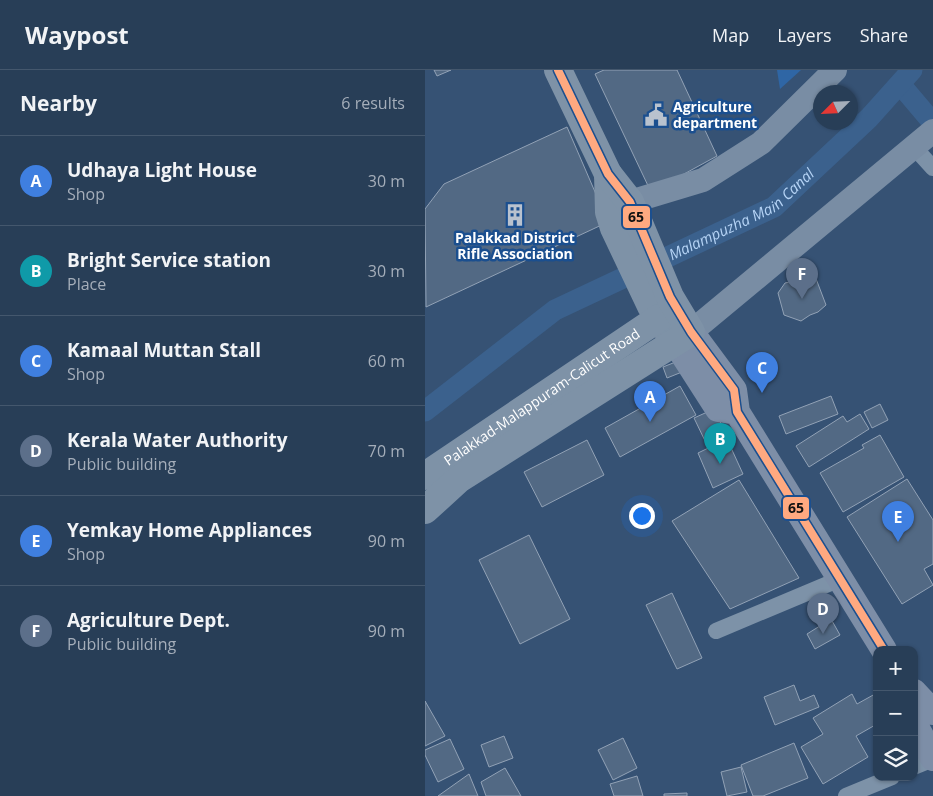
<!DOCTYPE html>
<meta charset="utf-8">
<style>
:root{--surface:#283e57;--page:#30455d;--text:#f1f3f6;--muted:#a5aeba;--line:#44576d;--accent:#b9c2ce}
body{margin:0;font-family:"Open Sans",sans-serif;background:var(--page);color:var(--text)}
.controls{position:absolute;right:15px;bottom:15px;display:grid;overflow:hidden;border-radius:10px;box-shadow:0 1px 4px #0004}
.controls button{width:45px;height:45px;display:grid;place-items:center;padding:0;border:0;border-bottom:1px solid var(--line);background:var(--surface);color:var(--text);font:25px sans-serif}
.compass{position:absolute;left:388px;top:15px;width:45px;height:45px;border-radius:50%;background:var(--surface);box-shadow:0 1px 4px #0004;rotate:246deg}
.you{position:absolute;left:216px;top:445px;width:18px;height:18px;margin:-12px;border:4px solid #fff;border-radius:50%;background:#1a73e8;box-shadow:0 0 0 8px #1a73e833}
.badge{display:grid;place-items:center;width:32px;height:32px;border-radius:50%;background:var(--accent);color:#fff;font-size:16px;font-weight:700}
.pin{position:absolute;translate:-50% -41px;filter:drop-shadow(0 1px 2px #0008)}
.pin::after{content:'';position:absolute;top:26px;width:18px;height:15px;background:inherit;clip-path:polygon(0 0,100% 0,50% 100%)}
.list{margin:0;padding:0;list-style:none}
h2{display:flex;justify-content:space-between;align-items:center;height:65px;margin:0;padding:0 20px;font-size:21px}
h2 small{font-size:16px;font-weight:400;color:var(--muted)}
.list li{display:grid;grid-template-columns:32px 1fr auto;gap:15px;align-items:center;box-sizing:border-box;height:90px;padding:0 20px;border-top:1px solid var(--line)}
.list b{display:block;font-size:19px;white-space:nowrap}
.list p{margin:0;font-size:16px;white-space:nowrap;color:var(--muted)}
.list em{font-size:16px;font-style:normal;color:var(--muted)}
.icon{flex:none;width:28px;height:28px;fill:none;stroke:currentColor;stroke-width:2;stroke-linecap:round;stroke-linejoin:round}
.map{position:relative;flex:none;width:508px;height:726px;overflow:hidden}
header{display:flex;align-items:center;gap:30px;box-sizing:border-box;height:70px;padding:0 25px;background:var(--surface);border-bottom:1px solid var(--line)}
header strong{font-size:24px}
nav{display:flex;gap:28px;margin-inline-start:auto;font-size:18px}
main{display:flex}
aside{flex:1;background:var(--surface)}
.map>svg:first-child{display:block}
.green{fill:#2f66a5}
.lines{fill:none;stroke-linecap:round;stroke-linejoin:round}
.canal{stroke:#3b618d;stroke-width:21}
.building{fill:#526984;stroke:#92a2b6}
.street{stroke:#7d92a8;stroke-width:16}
.secondary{stroke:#798da4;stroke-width:24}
.primary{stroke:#7d8ea7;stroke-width:26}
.highway{stroke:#7e92a7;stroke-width:28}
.bus-1-casing{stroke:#1b4f8f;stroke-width:11}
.bus-1{stroke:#ffa980;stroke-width:8}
.labels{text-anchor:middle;stroke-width:5;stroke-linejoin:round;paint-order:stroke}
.poi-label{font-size:14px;font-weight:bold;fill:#fff;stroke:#1b4f8f;text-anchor:start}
.street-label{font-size:14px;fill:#fff;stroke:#1b4f8f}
.water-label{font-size:15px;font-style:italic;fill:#b5d3f5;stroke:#1b4f8f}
.line-badge{stroke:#1b4f8f;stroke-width:2}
.pale-badge-label{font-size:14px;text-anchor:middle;font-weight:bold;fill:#111}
</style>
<header>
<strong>Waypost</strong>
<nav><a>Map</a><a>Layers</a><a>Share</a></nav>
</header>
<main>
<aside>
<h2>Nearby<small>6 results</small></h2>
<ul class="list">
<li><span class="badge" style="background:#3f7fe0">A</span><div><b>Udhaya Light House</b><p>Shop</p></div><em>30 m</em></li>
<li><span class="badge" style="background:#0f9aa8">B</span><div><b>Bright Service station</b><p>Place</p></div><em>30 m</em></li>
<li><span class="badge" style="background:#3f7fe0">C</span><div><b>Kamaal Muttan Stall</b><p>Shop</p></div><em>60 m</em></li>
<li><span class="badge" style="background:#5c6f8a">D</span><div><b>Kerala Water Authority</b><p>Public building</p></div><em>70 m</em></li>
<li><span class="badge" style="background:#3f7fe0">E</span><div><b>Yemkay Home Appliances</b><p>Shop</p></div><em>90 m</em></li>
<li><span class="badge" style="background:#5c6f8a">F</span><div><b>Agriculture Dept.</b><p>Public building</p></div><em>90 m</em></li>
</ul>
</aside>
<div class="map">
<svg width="508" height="726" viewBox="0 0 508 726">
<rect width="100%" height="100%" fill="#365274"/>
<path class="green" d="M352,0h24l-21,19z"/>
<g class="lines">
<g class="canal">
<path d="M475,14l33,39"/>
<path id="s1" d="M0,341l130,-101 219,-103 95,-89 43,-48"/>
</g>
</g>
<path class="building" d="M9,0h17l-14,6z
M179,0h73l40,86 -66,36 -56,-118z
M142,57l41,95 -182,85 -1,-98 19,-25z
M390,206l11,29 -8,7 -8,3 -9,6 -17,-6 -6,-22 7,-10z
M253,291l4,11 -15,6 -4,-11z
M255,316l16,29 -76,42 -15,-29z
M406,326l7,18 -52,20 -7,-18z
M455,334l8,16 -16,8 -8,-16z
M289,339l13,27 -20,9 -13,-27z
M435,344l9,15 -60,38 -13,-21 47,-30 4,6z
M455,365l24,42 -61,35 -23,-39 44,-25 -2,-3z
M302,369l16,35 -30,14 -15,-35z
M162,370l17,35 -62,32 -18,-35z
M482,409l26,41v44l-9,5 9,16 -31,19 -55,-87z
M314,410l60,98 -69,31 -58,-88z
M104,465l41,84 -50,25 -41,-84z
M247,523l30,65 -25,11 -31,-64z
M406,549l9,16 -25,14 -8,-15z
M369,615l6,16 14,-6 5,12 -44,18 -11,-28z
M427,624l5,10 18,-10 2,3v27l-21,12 12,21 -45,27 -22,-37 22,-13 -10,-16z
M0,631l20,35 -20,10z
M79,666l9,22 -24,9 -8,-22z
M198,668l14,30 -24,12 -15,-30z
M25,669l14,30 -26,13 -13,-27v-5z
M369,673l14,35 -45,18h-10l-12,-31z
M316,697l6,25 -20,4 -6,-24z
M80,698l16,28h-35l-5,-14z
M44,704l9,22h-40z
M212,706l6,20h-29l-4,-12z
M262,723v3h-23v-2z"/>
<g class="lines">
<path class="street" d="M488,76l20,22
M291,561l124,-52
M489,697l19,-8
M421,726l46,-19"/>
<path class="secondary" d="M205,132l73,-22 58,-37 74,-73
M266,262l242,-201"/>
<path class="primary" d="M266,262l43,58 3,22 147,238
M250,272l43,67 19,3
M489,622l19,20
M489,653l19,35"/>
<g class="highway">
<path d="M183,104l1,38 5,16 37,78 18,27"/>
<path id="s2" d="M0,406l234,-158"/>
<path d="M0,440l34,-31 232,-147 -21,-35 -40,-95 -22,-28 -50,-104"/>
</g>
<defs>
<path id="bus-1" d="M133,0l50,104 22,28 40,95 21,35 43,58 3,22 147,238"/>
</defs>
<use href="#bus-1" class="bus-1-casing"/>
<use href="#bus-1" class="bus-1"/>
</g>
<defs>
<symbol id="civic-bare" viewBox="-9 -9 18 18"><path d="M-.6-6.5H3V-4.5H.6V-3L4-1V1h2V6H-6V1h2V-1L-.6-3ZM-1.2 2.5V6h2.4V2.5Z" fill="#b9c2ce" stroke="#1b4f8f" stroke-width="2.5" paint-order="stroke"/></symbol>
<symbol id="building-bare" viewBox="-9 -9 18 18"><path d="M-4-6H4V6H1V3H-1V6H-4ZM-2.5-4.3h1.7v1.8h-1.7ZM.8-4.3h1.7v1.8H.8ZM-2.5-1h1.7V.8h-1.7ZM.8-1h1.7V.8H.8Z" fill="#b9c2ce" stroke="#1b4f8f" stroke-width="2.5" paint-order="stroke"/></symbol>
</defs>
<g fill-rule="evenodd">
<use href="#civic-bare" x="215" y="29" width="32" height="32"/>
<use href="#building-bare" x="74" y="129" width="32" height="32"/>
</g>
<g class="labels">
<g class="poi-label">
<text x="248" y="42">Agriculture<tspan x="248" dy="16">department</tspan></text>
<text x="90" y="173" text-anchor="middle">Palakkad District<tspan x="90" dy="16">Rifle Association</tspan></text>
</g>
<g class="street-label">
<text dy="5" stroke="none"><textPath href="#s2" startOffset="141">Palakkad-Malappuram-Calicut Road</textPath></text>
</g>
<g class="water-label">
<text dy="5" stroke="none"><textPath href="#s1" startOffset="375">Malampuzha Main Canal</textPath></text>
</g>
</g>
<g class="line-badge">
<rect x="197" y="135" width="29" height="24" rx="5" fill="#ffa980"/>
<rect x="357" y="426" width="28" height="24" rx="5" fill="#ffa980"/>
</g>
<g class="pale-badge-label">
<text x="211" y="152">65</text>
<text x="371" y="443">65</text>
</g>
</svg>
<div class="controls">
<button>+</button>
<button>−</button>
<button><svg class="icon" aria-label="layers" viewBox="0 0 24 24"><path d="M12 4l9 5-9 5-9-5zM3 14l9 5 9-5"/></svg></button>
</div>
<svg class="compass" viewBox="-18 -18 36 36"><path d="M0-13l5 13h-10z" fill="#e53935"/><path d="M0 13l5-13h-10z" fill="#a5aeba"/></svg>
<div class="you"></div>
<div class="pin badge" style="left:225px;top:352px;background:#3f7fe0">A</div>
<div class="pin badge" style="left:295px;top:394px;background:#0f9aa8">B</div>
<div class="pin badge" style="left:337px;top:323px;background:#3f7fe0">C</div>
<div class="pin badge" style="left:398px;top:564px;background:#5c6f8a">D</div>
<div class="pin badge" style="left:473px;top:472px;background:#3f7fe0">E</div>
<div class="pin badge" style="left:377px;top:229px;background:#5c6f8a">F</div>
</div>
</main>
